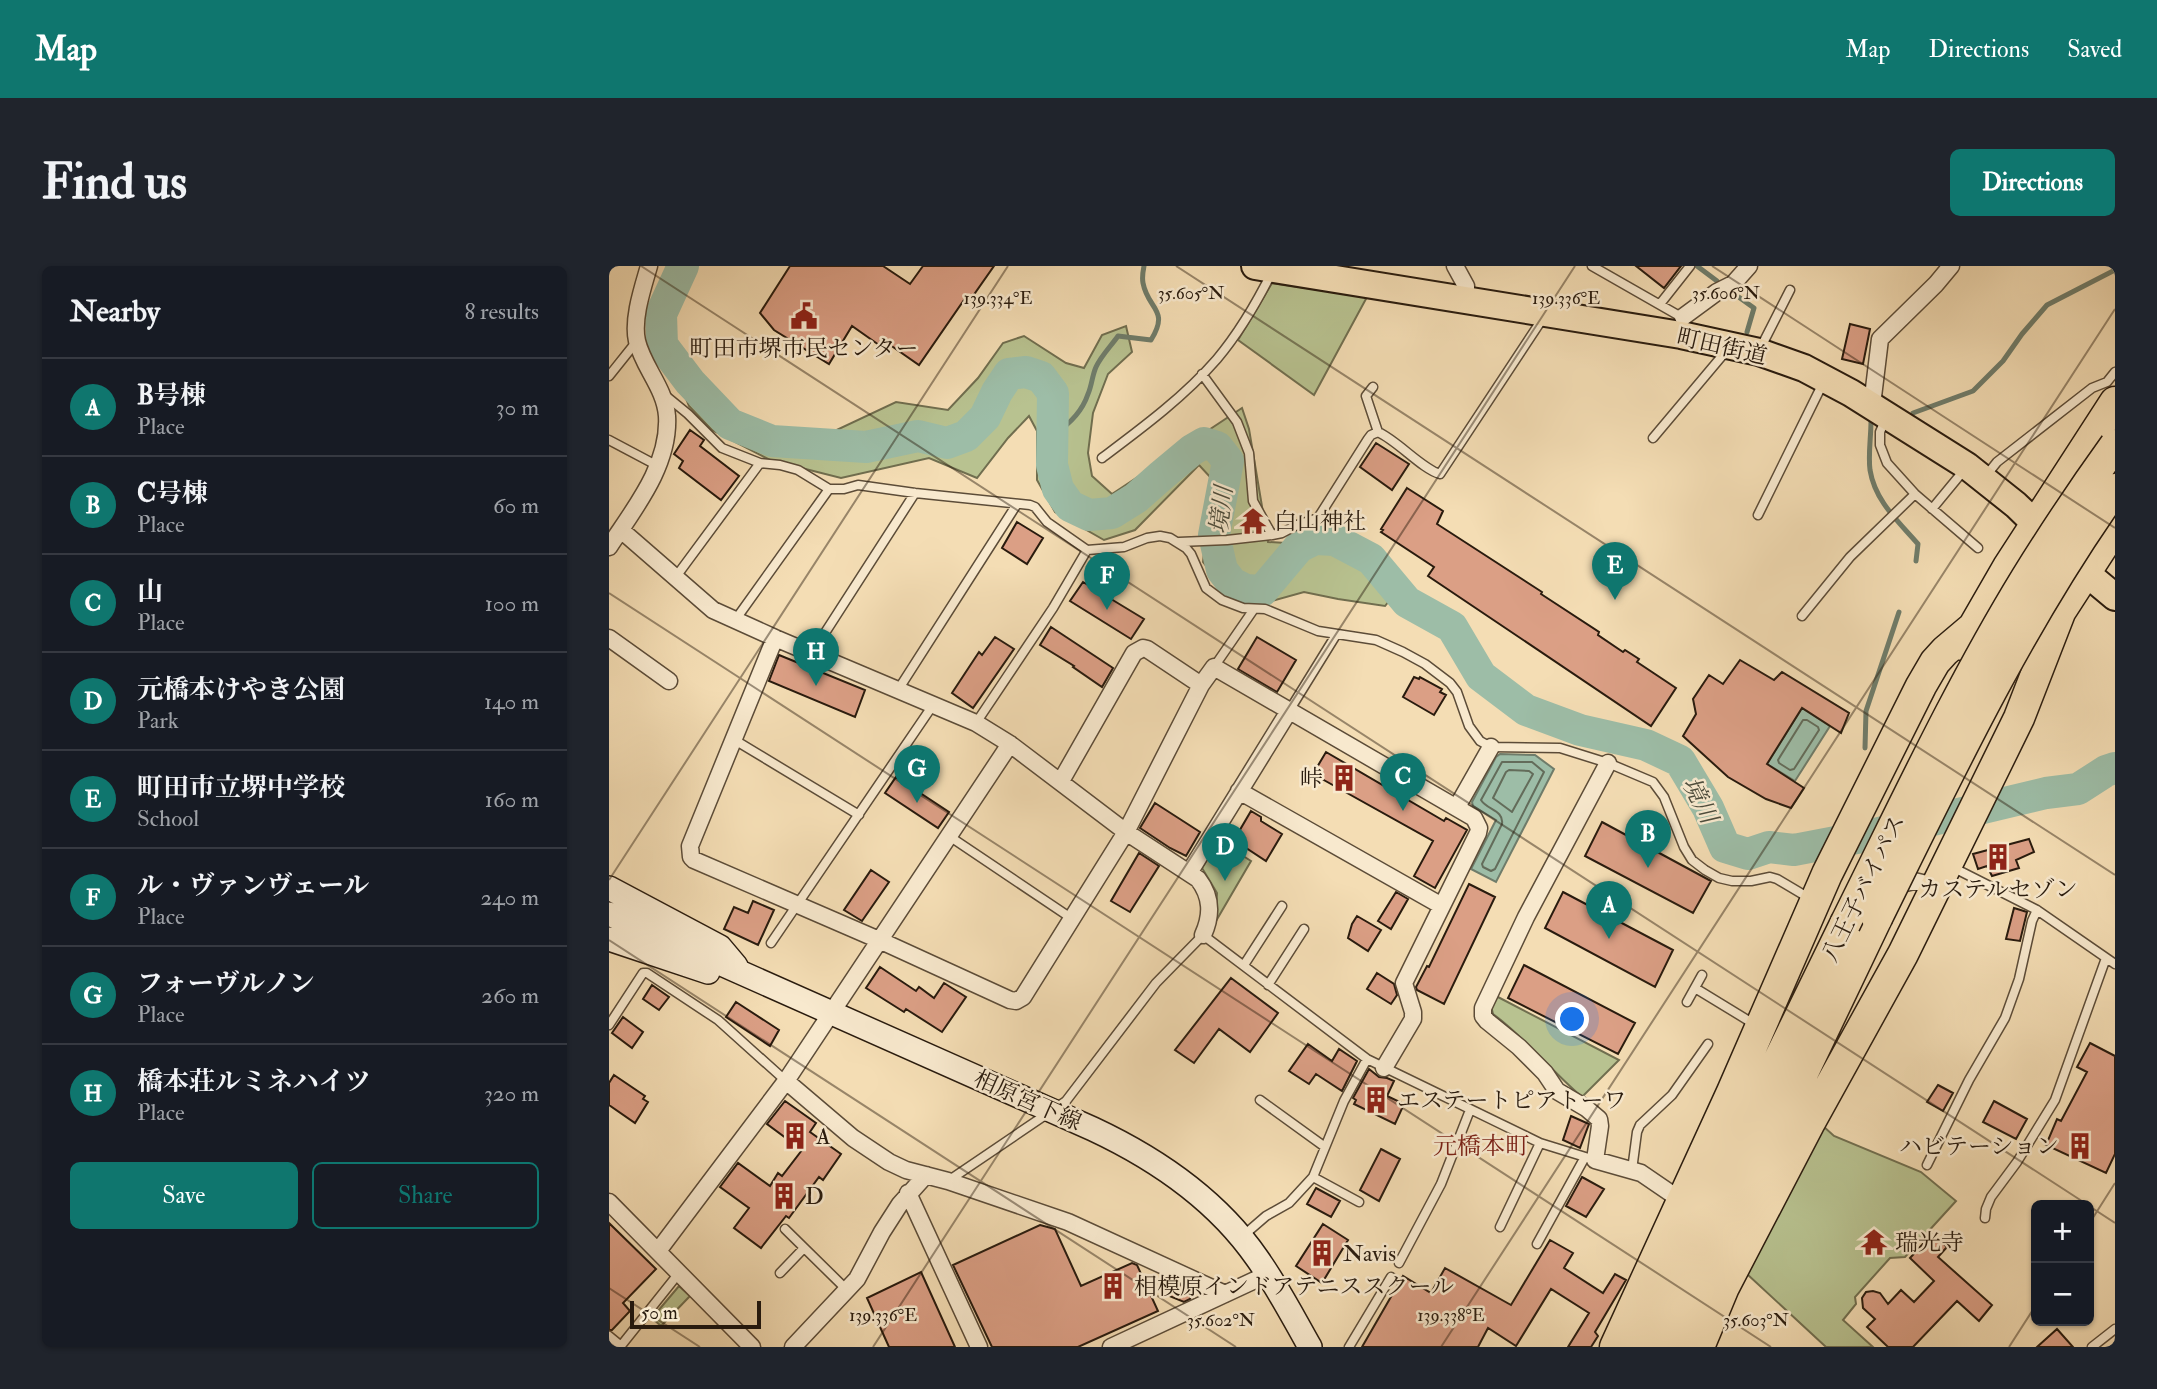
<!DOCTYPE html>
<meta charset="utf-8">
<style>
:root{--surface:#171b24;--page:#20242c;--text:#f1f3f6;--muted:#9ea1a6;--line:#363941;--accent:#0f766e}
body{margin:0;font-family:"IM FELL Double Pica","Noto Serif JP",serif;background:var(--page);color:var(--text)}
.controls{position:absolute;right:21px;bottom:21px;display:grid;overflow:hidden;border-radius:10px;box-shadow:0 2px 5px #0004}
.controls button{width:63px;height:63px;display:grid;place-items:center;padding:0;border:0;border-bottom:2px solid var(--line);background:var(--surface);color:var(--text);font:35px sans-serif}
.scale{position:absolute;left:21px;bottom:18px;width:131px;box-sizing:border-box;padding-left:7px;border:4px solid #291b0e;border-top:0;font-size:19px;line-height:24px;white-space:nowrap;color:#291b0e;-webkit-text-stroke:5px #f8e9ce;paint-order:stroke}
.you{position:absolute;left:964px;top:754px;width:24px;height:24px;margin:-18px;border:5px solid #fff;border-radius:50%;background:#1a73e8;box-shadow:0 0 0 10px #1a73e833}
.badge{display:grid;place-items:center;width:46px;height:46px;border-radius:50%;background:var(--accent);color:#fff;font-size:23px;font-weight:700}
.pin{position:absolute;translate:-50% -58px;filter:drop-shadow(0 2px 4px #0008)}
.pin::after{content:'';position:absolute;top:37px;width:24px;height:21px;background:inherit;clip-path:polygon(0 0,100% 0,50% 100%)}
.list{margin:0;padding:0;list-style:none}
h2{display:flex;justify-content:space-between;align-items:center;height:91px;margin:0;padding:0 28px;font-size:30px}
h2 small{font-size:23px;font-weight:400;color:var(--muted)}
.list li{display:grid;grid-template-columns:46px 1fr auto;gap:21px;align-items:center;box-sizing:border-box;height:98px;padding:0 28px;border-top:2px solid var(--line)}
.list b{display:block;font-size:26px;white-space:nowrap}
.list p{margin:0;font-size:23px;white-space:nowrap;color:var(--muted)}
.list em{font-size:23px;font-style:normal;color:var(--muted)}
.actions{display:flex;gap:14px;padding:21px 28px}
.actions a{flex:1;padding:16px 0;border:2px solid var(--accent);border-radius:10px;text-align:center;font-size:24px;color:var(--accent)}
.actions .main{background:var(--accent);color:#fff}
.map{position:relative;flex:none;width:1506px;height:1081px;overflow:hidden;border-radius:10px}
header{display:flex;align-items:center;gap:42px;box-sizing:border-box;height:98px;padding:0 35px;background:var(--accent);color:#fff}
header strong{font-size:33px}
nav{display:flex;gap:38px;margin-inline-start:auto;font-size:24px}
.intro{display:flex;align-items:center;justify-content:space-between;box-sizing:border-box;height:168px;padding:0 42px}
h1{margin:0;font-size:49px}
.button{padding:18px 32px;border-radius:10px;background:var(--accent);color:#fff;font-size:24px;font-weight:700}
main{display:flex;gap:42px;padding:0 42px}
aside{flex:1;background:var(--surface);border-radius:10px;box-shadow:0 2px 5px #0004}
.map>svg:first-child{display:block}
.green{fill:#b8c290;stroke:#706e4f;stroke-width:2}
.water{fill:#9dbda7;stroke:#6f7c6a;stroke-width:2}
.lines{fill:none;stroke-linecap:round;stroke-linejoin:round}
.shore{stroke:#636c5a;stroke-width:2}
.stream{stroke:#6f7c6a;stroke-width:5}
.river{stroke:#9dbda7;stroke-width:32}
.building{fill:#db9f85;stroke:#291b0e;stroke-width:2}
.lane-casing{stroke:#5c4c38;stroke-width:11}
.street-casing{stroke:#5c4c38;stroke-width:19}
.secondary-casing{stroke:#291b0e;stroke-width:26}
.primary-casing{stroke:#291b0e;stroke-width:30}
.highway-casing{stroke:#291b0e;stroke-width:33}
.lane{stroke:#f8e9ce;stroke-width:8}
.street{stroke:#f8e9ce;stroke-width:16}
.secondary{stroke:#f8e9ce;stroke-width:23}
.primary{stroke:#f4ddb4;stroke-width:26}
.highway{stroke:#f4ddb4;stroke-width:30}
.highway-bridge-casing{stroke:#291b0e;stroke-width:33;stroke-linecap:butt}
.highway-bridge{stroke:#f4ddb4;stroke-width:30}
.ticks{fill:none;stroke:#291b0e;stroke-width:2;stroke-opacity:0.45}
.labels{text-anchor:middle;stroke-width:5;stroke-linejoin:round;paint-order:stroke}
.street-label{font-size:23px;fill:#291b0e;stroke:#f8e9ce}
.poi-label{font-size:23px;fill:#291b0e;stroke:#f8e9ce;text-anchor:start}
.water-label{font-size:24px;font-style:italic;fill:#4c4c3c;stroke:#f8e9ce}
.neighbourhood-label{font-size:24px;fill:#7a1f14;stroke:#f8e9ce}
.ticks-label{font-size:18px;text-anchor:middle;fill:#291b0e;stroke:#f8e9ce;stroke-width:5;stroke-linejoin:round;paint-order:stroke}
</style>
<header>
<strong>Map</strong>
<nav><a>Map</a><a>Directions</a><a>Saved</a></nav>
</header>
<div class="intro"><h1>Find us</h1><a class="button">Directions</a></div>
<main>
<aside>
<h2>Nearby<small>8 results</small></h2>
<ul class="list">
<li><span class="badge">A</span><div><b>B号棟</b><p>Place</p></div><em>30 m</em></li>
<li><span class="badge">B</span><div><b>C号棟</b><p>Place</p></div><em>60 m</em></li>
<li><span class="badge">C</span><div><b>山</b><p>Place</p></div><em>100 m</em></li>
<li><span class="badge">D</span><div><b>元橋本けやき公園</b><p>Park</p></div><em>140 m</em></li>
<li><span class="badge">E</span><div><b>町田市立堺中学校</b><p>School</p></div><em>160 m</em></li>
<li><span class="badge">F</span><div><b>ル・ヴァンヴェール</b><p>Place</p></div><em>240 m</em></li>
<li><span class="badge">G</span><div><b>フォーヴルノン</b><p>Place</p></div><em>260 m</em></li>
<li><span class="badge">H</span><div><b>橋本荘ルミネハイツ</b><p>Place</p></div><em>320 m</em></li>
</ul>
<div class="actions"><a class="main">Save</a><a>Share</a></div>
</aside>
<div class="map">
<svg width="1506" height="1081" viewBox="0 0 1506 1081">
<rect width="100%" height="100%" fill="#f4ddb4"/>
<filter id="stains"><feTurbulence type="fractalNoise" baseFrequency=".00286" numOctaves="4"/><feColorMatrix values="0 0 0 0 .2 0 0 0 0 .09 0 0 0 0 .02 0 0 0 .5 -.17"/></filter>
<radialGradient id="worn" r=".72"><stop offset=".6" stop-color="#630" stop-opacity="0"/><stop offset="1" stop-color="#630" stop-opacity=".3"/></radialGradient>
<path class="green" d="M663,17l95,14 -53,98 -76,-55z
M517,60l6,26 -24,22 -15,39 -5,40 4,23 20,18 130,-86 7,21 19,113 51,3 41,18 33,33 -8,10 -47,-7 -34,-7 -36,10 -47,-17 -18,-23 9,-83 -13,-14 -64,65 -31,10 -49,-28 -18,-32v-49l-8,-15 -21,22 -31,40 -48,-20 -88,20 -71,-18 -58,-30 -23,-24 -12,-30 104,77 35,2 12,-21 68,-32 52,8 30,-32 25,-35 21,-7 42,27 18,5 18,-33z
M609,574l33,21 -35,60 1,-28 -15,-25z
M887,730l123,64 -37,37c-31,-26 -56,-59 -89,-83l-2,-8z
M1214,860l11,10 87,36 35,29 -51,56 -15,1 -35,39 1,7 -13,16 30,27h-47l-79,-73z
M70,1020l11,10 -29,30 -9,-8z"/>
<path class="water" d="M1193,442l28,18 -35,55 -28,-17z
M891,488l35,1 19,14 -58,113 -25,-13 25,-49 -23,-14 -1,-4 24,-45z"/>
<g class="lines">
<path class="shore" d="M1194,454h4l11,7 1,3 -25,39 -4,1 -11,-7 -1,-3z
M893,496h30l12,10 -49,97 -4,2 -8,-4 -1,-3 20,-40c2,-14 -15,-14 -21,-24z
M900,504l20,1 4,3 -21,38 -19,-14 13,-26z"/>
<path class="stream" d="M1088,0l20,15
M1124,27l21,15 -7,24
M1304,147l60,-22 30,-30 19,-27 25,-29 68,-35
M1262,155c0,16 -3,34 -1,49 5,31 28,51 48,74l-2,17
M445,168c16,-10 28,-22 34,-40 4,-9 4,-18 8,-27 5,-11 15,-21 22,-31l33,4c19,-31 -3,-30 -8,-57 -1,-5 0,-12 1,-17
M1256,482l1,-37 33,-99"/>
<path class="river" d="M74,0l-22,48 1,31 28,37 40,42 42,17 94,6 52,-11 29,7 19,-7 19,-19 12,-25 12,-18 17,-2 15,5 12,16 -1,72 6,24 12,17 19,9 23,-2 24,-15 26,-23 30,-25 12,-7 13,4 11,14 -14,74 8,35 10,13 14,7 16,1 37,-44 16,-8 20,1 36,19 36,43 45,25 29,49 45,34 54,20 66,15 34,16 28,47 17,39 23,7 21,-7 25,3 68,-13 184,-44 32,-4 28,-18 9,-3"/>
</g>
<path class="building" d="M181,0h93l27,18 13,-18h71l-26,37 -4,-3 -45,65 -36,-25 -4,5 -27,-19 -23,38 -55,-34 -14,-17z
M1027,0h45l-17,22z
M1241,58l20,5 -7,35 -21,-5z
M81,164l14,10 -4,6 39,30 -18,24 -42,-32 4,-7 -9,-7z
M767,177l33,21 -17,26 -32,-23z
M798,222l36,23 -6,13 105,68 -1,2 58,38 -1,3 25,17 2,-2 14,9 -2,3 39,26 -25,38 -223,-150 6,-9 -53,-35 2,-2 -2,-1z
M408,256l26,16 -16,26 -25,-16z
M474,316l61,37 -13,20 -61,-38z
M442,361l62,41 -11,19 -29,-20 1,-1 -34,-21z
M386,371l19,12 -41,59 -21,-15 27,-41 3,3z
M648,371l39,23 -19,32 -39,-23z
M170,389l86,35 -10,27 -86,-36z
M1131,394l34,20 8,-8 67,41 -8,20 -39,-25 -35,56 37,24 -13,20 -25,-9 -38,-22 -45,-41 13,-22 -3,-15 16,-24 14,9z
M805,411l5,2 1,-2 22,12 -2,3 6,3 -12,20 -31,-18z
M717,486l118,69 2,-3 21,12 -32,58 -21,-12 19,-35 -120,-67z
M287,511l53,35 -11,16 -53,-35z
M546,537l45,29 -14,24 -16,-8 -30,-20z
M642,545l10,6v4l21,13 -16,27 -32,-21z
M993,556l109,59 -18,32 -108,-57z
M1420,573l5,13 -18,8 3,8 -27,8 -5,-10 -9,3 -5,-15z
M530,587l20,13 -29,46 -19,-11z
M262,604l18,12 -27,39 -18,-11z
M860,618l26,13 -51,107 -27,-14 -1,-3 11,-21 2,1z
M787,626l12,7 -17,30 -13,-8z
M954,626l110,58 -18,37 -110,-59z
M144,635l21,9 -16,35 -34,-16 10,-22 14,6z
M1405,642l13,4 -7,29 -14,-2z
M748,650l24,14 -13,21 -20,-13 4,-14z
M915,699l111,58 -17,31 -110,-56z
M271,701l36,24 3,-4 15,11 10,-15 22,14 -24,35 -36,-23 -2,3 -38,-24z
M768,707l17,11 3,11 -6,9 -24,-15z
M622,712l47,35 -28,39 -31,-23 -25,34 -19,-13z
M43,719l17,12 -10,13 -16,-11z
M127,736l43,28 -9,16 -44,-29z
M14,751l20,15 -11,16 -20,-15z
M1481,777l25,13v98l-9,19 -60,-28 11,-26 4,2 26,-49 -10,-5z
M699,778l24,17 7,-12 18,12 -15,30 -26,-17 -7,10 -20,-13z
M760,803l10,8 8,1 7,3 -7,15 17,8 -9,20 -41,-20 2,-4 -3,-2z
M5,809l31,21 -2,3 5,3 -13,21 -26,-18v-22z
M1329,819l15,8 -10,18 -16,-9z
M176,835l31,22 -6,9 31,22 -18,26 -4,-3 -30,41 -3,-2 -25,32 -27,-20 15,-20 -29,-21 18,-24 32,23 8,-13 4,3 20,-26 -35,-26z
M1385,835l33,18 -11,20 -33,-17z
M962,850l18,8 -9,24 -17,-8z
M772,883l19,10 -21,42 -19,-11z
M973,911l22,12 -18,28 -20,-11z
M707,922l24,13 -9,16 -24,-13z
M0,957l47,46 -33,34 7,8 -18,19h-3z
M714,958l25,16 -26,43 -26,-17z
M431,959l15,4 26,57 51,-23 5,2 21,46 -80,36h-86l-39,-82z
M1323,968l15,13 -9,10 54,48 -13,16 -22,-20 -44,46h-25l-21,-20 8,-8 -12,-11 -1,-10 4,-6 7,-1 7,2 8,11 13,-14 13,12 20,-21 -24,-23z
M941,974l23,13 -9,15 39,25 12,-19 11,6 -31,52 3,4 -7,11h-23l21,-34 -38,-24 -35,57 -28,-18 -10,19h-116l41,-71 28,17 14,-25 66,37z
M312,1006l34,75h-66l-22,-49z
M559,1013l25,12 -3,8 -6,3 -22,-9z
M1448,1063l16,18h-36z"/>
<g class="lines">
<defs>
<path id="lane" d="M983,0l91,52
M1051,38l30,-38
M1151,83l30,-59
M593,108l35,48 12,31 4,48 19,34
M0,110l28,-35
M764,121l-7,9 12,36c20,9 44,37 62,42l103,-156
M57,130l22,18 34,34 38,15 20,2 18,5 31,19h15l14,-4 57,8 115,12 5,2 12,15 40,28 37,-3 23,-9 13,-2 10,2 16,10 5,6 15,34 16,12 21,8 22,1 53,22 58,9 27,12 22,12 25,19 7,9 12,34 11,15 11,6 69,1 48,15 45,19 11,15 20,50 8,13 13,10 14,8 13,3h19l19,-4 7,2 32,19
M1277,152l-6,14v13l7,18 28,31 63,54
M1044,172l74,-88
M0,174l49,26
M493,192c40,-30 82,-61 115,-99 21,-25 40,-57 55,-87
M1376,211l12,-15 95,-74 15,-6 8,-10
M1323,243l33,-40
M1149,249l66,-134
M570,276l48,-2 45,-5 10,-2 15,-8 21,-7 50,-79 3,-4 7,-3
M66,312l85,-115
M1193,350l48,-59 65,-63
M127,353l93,-130
M203,387l103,-160
M605,401l40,-58
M289,424l119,-186
M680,445l47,-76
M367,457l77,-115 34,-58
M124,473l126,76
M340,570l122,82
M1343,601l85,43 78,54
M162,677l162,-238
M635,699l38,-59
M659,719l36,-56
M1086,722l59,36
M1078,736l15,-27
M0,759l34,-52h4l71,47 68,61
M651,834l65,47
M1318,899l42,-85 36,-62 14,-39 13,-58 5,-11
M1023,904l5,-38 3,-7 32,-30 36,-51
M704,911l46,25
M339,915l118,-80 90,-118 47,-48 164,124 173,84 55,17
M1376,952l1,-9 5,-12 26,-35 38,-62 51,-142
M891,961l40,-84
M176,963l62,61
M635,969l22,-19 23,-13 24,-26 31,-76 23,-42
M928,978l48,-87
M790,997l42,-79 29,-74
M171,1007l24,-25
M0,1070l11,9
M11,1081l59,-74
M740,1081l42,-70
M1483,1081l23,-18"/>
<path id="street" d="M846,0l11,20v13
M1074,51l34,-25 16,-8 16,-18
M1263,139l8,-66 56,-55 15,-18
M12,264l92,80 62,28 201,85 34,21 116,88 72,47c14,18 14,36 5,56
M0,281c25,-38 61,-82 58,-131 -2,-28 -24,-49 -30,-75 -5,-22 6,-54 12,-75
M0,372l60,43
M166,372l-85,208 1,11 3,3 185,80 131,60 6,1 7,-4 103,-165 75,-147 13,-18 260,151 5,10 -1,5 -74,150 9,29v7l-29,49
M999,497l-82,154 -43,91v8l4,5 32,26 26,26 12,18 29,17 13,11 1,7 -5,34 46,13 41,28
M452,515l73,-128 9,-5 4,1 54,36
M630,525l203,115
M848,541l34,-60
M580,607l100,-162
M1284,620l21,-5 21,5
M177,815l67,57 36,24 17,8 42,11 120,41 157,72
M299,927l71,154
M0,936l143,145
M49,985l128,-170 224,-337
M184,1081l64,-68 25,-47 18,-28 26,-29
M502,1081l157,-73"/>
<path id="secondary" d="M0,622l111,59 16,19
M0,648l484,215c64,30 123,70 164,129 20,28 36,59 53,89
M0,673l99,33"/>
<path id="primary" d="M646,0l426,69 78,17 45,16 47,25 116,73 49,39 69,67 30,25"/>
<path id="highway" d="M1442,360l64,-99
M1354,379l45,-78 107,-165
M1006,1081l117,-255 95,-218 94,-188 14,-24 10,-11 26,-22
M1033,1081l81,-173 122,-250
M1063,1081l205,-429
M1090,1081l25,-60 85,-163 94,-170 116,-236 42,-108"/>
</defs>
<use href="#lane" class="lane-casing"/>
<use href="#street" class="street-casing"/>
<use href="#secondary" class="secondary-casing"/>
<use href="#primary" class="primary-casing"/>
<use href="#highway" class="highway-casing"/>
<use href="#lane" class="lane"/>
<use href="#street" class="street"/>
<use href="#secondary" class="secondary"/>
<use href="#primary" class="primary"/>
<use href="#highway" class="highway"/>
<defs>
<path id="highway-bridge" d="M1268,652c72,-146 143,-296 238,-429
M1236,658c58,-116 113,-235 181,-346 28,-45 58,-90 89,-133"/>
</defs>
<use href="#highway-bridge" class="highway-bridge-casing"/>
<use href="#highway-bridge" class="highway-bridge"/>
</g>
<path class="ticks" d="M32,0l1447,939M567,0l939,609M1103,0l403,262M0,327l1162,754M0,614l399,-614M0,674l627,407M1480,940l26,17M1480,958l26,-41M0,1022l91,59M264,1081l702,-1081M832,1081l674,-1038M1400,1081l27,-42"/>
<defs>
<symbol id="civic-bare" viewBox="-9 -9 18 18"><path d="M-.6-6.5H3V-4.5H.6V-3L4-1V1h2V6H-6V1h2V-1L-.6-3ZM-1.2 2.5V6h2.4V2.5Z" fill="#8f2418" stroke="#f8e9ce" stroke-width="2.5" paint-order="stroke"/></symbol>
<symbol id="temple-bare" viewBox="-9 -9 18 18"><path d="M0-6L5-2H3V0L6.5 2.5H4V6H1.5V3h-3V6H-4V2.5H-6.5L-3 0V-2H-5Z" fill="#8f2418" stroke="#f8e9ce" stroke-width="2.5" paint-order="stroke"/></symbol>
<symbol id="building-bare" viewBox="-9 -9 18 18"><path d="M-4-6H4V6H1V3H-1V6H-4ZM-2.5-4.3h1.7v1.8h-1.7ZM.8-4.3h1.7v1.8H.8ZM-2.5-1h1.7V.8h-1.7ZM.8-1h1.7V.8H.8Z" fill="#8f2418" stroke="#f8e9ce" stroke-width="2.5" paint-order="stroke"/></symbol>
</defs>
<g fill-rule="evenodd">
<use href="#civic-bare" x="176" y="31" width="38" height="38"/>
<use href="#temple-bare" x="625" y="236" width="38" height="38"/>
<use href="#building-bare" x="716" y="493" width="38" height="38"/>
<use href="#building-bare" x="1370" y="572" width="38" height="38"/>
<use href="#building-bare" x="748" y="815" width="38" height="38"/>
<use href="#building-bare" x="167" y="851" width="38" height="38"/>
<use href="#building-bare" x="1452" y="861" width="38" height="38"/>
<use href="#building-bare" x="156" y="911" width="38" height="38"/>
<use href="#temple-bare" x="1246" y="957" width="38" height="38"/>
<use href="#building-bare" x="694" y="968" width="38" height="38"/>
<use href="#building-bare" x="485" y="1001" width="38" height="38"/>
</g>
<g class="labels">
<g class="street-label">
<text transform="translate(1113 80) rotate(13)" y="8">町田街道</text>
<text transform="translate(1254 622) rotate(-64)" y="8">八王子バイパス</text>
<text transform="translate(419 834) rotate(24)" y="8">相原宮下線</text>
</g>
<g class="poi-label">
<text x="195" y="90" text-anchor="middle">町田市堺市民センター</text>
<text x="665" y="263">白山神社</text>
<text x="714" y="520" text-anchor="end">峠</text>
<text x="1389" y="631" text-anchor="middle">カステルセゾン</text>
<text x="788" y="842">エステートピアトーワ</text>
<text x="207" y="878">A</text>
<text x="1450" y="888" text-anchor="end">ハビテーション</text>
<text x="196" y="938">D</text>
<text x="1286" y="984">瑞光寺</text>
<text x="734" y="995">Navis</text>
<text x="525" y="1028">相模原インドアテニススクール</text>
</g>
<g class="water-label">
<text transform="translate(612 244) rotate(-83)" y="8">境川</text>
<text transform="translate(1091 534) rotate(63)" y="8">境川</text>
</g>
<g class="neighbourhood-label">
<text x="872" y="888">元橋本町</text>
</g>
</g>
<g class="ticks-label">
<text x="582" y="33">35.605°N</text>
<text x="1117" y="33">35.606°N</text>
<text x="389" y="38">139.334°E</text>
<text x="957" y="38">139.336°E</text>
<text x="274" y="1055">139.336°E</text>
<text x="842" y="1055">139.338°E</text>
<text x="612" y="1060">35.602°N</text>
<text x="1147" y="1060">35.603°N</text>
</g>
<rect width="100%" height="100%" filter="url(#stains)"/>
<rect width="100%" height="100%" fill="url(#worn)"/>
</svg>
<div class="controls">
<button>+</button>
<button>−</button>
</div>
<div class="scale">50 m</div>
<div class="you"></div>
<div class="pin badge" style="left:1000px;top:673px">A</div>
<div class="pin badge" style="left:1039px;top:602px">B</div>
<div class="pin badge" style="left:794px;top:545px">C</div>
<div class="pin badge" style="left:616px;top:615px">D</div>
<div class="pin badge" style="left:1006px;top:334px">E</div>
<div class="pin badge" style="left:498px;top:344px">F</div>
<div class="pin badge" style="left:308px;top:537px">G</div>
<div class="pin badge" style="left:207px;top:420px">H</div>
</div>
</main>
